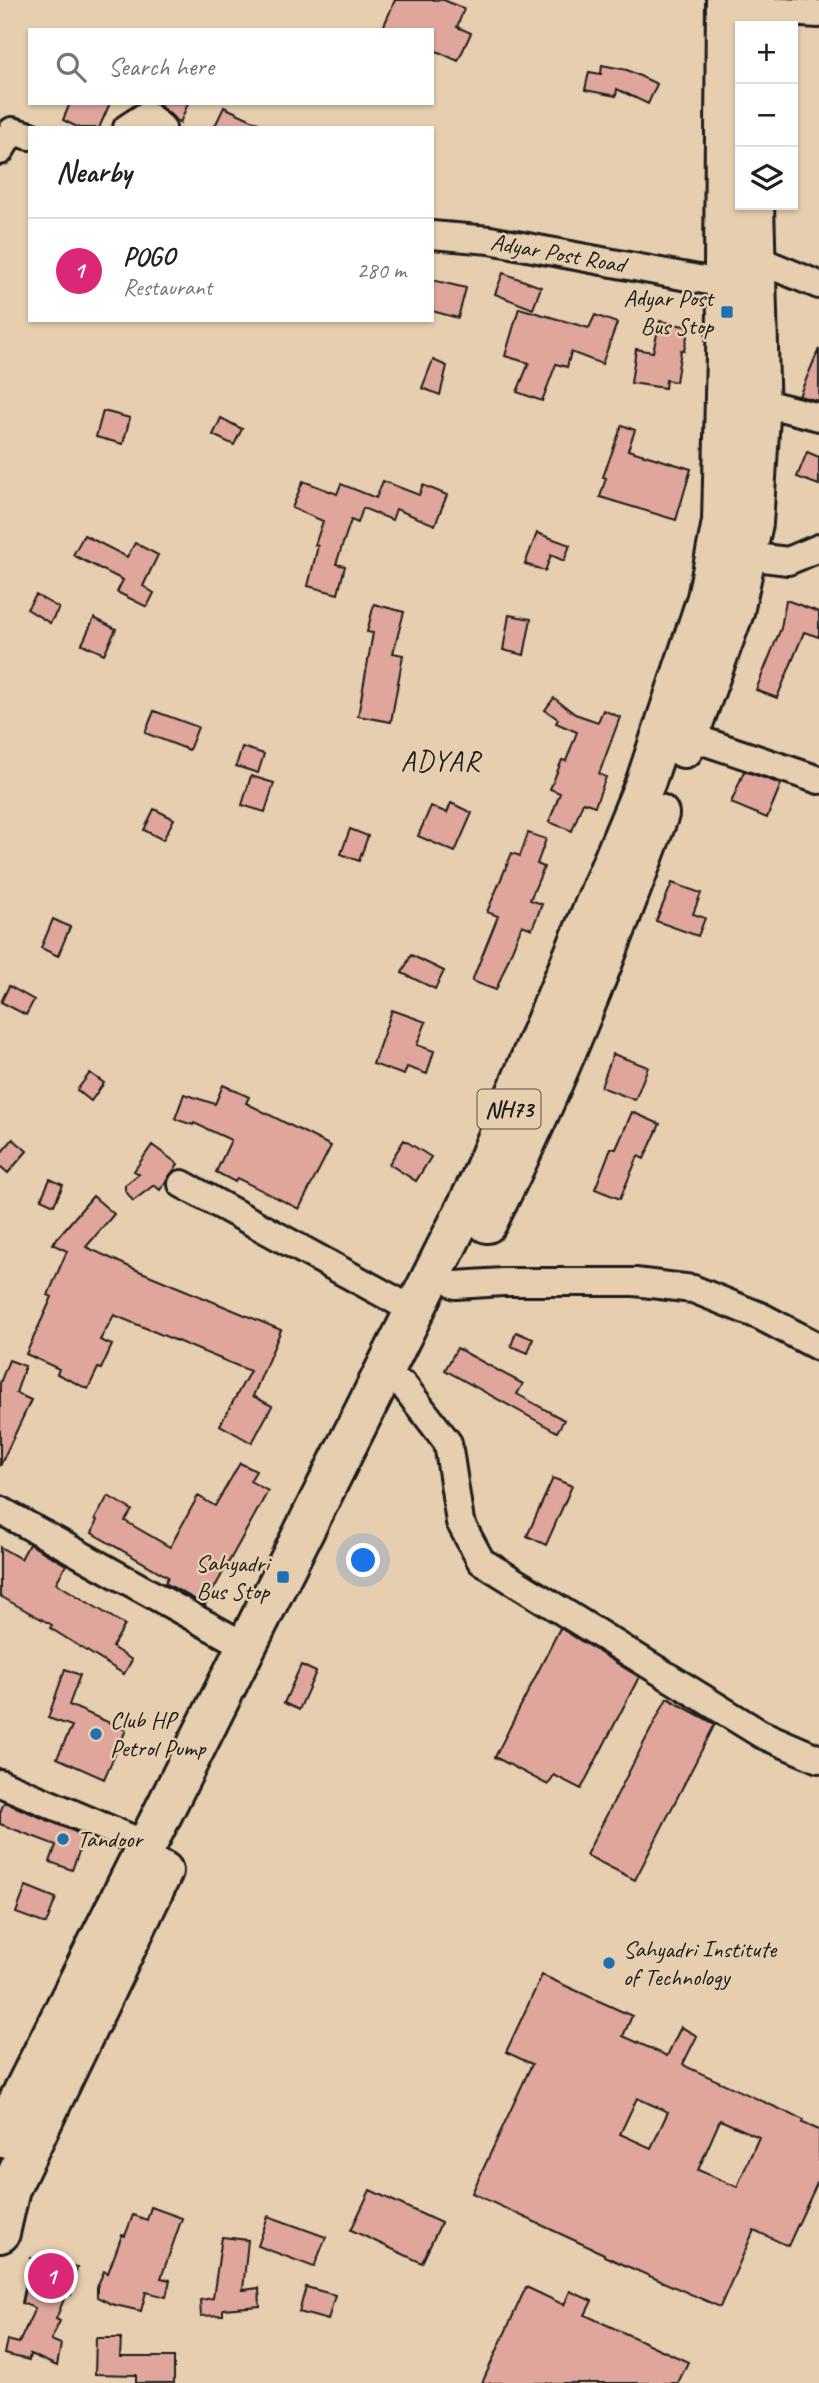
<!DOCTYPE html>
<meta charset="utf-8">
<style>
:root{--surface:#fff;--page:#f6f6f6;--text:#202124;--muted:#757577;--line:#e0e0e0;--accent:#db2777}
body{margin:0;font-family:Caveat,sans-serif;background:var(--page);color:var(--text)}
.controls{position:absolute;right:21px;top:21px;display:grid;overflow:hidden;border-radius:0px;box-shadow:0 2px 5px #0004}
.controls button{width:63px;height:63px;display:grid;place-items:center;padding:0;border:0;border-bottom:2px solid var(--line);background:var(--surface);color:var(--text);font:35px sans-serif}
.you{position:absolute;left:364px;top:1561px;width:24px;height:24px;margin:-18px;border:5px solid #fff;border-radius:50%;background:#1a73e8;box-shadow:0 0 0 10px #1a73e833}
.badge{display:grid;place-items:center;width:46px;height:46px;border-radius:50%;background:var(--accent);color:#fff;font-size:23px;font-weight:700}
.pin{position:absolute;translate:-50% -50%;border:4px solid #fff;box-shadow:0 2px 7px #0006}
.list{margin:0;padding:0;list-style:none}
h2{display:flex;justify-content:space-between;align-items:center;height:91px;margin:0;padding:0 28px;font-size:30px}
h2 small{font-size:23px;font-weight:400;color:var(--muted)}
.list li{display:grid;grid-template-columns:46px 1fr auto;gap:21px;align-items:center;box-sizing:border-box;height:105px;padding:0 28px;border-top:2px solid var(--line)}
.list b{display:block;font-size:26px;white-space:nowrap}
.list p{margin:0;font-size:23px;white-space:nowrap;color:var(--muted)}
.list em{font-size:23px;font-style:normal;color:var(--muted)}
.icon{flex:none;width:38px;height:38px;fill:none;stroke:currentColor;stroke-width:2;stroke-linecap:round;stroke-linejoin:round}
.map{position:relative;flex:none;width:819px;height:2383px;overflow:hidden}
.search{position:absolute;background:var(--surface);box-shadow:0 2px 5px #0004;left:28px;top:28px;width:406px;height:77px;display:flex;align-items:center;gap:18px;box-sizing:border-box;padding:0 24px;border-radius:0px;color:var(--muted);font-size:26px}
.panel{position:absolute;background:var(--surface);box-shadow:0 2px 5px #0004;left:28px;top:126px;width:406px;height:196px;border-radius:0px}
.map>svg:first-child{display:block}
.building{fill:#e0a69c;stroke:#1c1c1c;stroke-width:2;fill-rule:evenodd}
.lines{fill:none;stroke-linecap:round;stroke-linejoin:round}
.minor-casing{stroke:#1c1c1c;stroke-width:32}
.highway-casing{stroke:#1c1c1c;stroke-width:44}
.minor{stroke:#e6ceaf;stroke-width:26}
.highway{stroke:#e6ceaf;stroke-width:38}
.poi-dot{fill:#1f6fb2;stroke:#e6ceaf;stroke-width:2.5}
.labels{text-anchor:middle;stroke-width:5;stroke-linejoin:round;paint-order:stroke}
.shield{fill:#e6ceaf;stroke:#595148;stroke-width:2}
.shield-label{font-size:23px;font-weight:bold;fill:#1c1c1c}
.street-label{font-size:24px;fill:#1c1c1c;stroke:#e6ceaf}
.poi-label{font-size:24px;fill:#1c1c1c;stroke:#e6ceaf;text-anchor:start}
.quarter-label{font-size:28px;letter-spacing:2px;fill:#1c1c1c;stroke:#e6ceaf}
</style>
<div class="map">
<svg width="819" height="2383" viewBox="0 0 819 2383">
<rect width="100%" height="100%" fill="#e6ceaf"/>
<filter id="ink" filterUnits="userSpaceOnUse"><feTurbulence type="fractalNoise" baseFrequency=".0143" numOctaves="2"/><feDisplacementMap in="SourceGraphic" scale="14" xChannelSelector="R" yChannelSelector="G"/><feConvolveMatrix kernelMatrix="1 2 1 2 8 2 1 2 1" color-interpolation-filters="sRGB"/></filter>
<g filter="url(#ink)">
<path class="building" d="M395,0h49l20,9 -7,18 14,6 -13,28 -26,-12v-19h-50z
M602,65l25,5 30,14 -9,20 -31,-15 -1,7 -31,-6 4,-18 12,2z
M70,103h40l-11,25h-20l-16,-8z
M157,103h31l-8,20z
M224,107l45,21h-55z
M503,273l38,14 -8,22 -38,-15z
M432,280l34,8 -8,30 -26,-7z
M519,308l70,20 6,-13 22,8 -15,41 -31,-12 -4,15 -11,-3 -14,37 -25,-9 12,-29 -24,-7z
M660,321l29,6 -5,24 -3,-1 -5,32 -10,-2 -1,8 -34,-5 5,-34 17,3z
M819,349v52l-20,-5z
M433,360l14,6 -7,29 -18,-7z
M103,411l27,7 -7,26 -27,-7z
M221,418l21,11 -8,16 -21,-10z
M622,425l13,5 -7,20 63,19 -15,51 -76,-23 6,-19 -3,-1z
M807,452l12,5v28l-22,-8z
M303,481l34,13 4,-10 35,14 7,-17 36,14 4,-10 24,10 -12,30 -39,-16 -4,11 -29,-12 -5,15 -7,-3 -15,44 9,2 -7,28 -30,-8 10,-40 -3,-1 8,-24 -31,-13z
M537,533l33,12 -6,16 -13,-6 -6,16 -20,-7z
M84,535l43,22 8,-14 23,12 -15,31 11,7 -7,14 -30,-15 6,-12 -50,-25z
M36,595l23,13 -9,15 -23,-14z
M786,600l33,12v25l-15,-5 -27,66 -21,-8 25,-62z
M374,604l30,8 -11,41 10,2 -12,67 -33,-6 15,-83 -6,-1z
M509,615l22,4 -7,36 -21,-5z
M94,618l22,11 -12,25 -22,-10z
M554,698l21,16 23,8 5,-12 17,7 -21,57 7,3 -11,29 -12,-4 -11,29 -23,-9 11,-29 -10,-4 12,-29 4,1 11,-29 -21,-9 2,-4 -13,-9z
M154,711l44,16 -9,23 -44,-17z
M242,747l22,7 -6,19 -22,-7z
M744,771l37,13 -14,34 -36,-15z
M251,776l23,7 -9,29 -23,-7z
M451,803l21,10 -17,39 -37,-16 13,-30 16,7z
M154,809l20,10 -11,21 -19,-10z
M350,829l18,7 -9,25 -18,-7z
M528,833l18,6 -9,25 7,3 -14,33 12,4 -10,25 -10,-4 -26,65 -24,-9 26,-65 -11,-4 25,-59 8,3z
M672,883l29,10 -8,21 12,4 -7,18 -42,-15z
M53,919l17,8 -12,29 -17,-8z
M411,955l33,16 -9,18 -33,-16z
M9,986l25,14 -8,15 -25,-13z
M392,1010l34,12 -9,23 17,6 -7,23 -20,-7 -3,8 -31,-11z
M613,1054l35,13 -13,33 -34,-13z
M90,1073l14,10 -13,18 -14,-11z
M223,1085l26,12 -3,6 85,43 -32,63 -62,-31 -2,4 -19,-10 15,-32 -37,-17 -1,2 -18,-6 9,-25 31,10z
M632,1112l28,12 -16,35 -6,-3 -18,43 -25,-10 16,-41 5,1z
M13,1139l14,12 -19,22 -8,-7v-12z
M404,1140l27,17 -15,24 -27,-17z
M152,1145l26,19 -18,26 -6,-5 -21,16 -8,-11v-5l14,-11 -5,-3z
M50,1179l13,6 -9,20 -13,-6z
M93,1196l21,18 -28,33 46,21 149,62 -28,66 19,10 -20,37 -32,-18 30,-54 -136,-56 -14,25 12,5 -11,24 -3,-1 -10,21 -31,-15 2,-5 -33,-15 26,-57 -4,-2 19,-44 -15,-7z
M516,1332l17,7 -5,14 -17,-7z
M457,1348l66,36 -6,10 47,26 -7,12 -112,-62z
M9,1360l16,6 -9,27 15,7 -31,66v-83z
M240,1463l16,8 -6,10 18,10 -63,114 -40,-22 3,-6 -76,-44 5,-13 -2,-1 13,-23 24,14 -7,11 45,26 28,-51 17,10z
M553,1478l19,8 -26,59 -19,-9z
M29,1544l37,21 -10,18 69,42 -13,22 20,13 -8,14 -74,-46 2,-3 -52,-29v-49l21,12z
M560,1628l79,49 -58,112 -27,-14 -6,10 -53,-28z
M301,1665l15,7 -17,38 -15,-7z
M65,1669l15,6 -11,30 57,25 -22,49 -47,-21 15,-32 -24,-8z
M667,1698l48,26 -80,156 -49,-25z
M4,1802l81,34 -13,34 -22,-8 6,-17 -56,-21v-11z
M26,1886l30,12 -10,26 -30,-11z
M542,1975l90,41 -9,20 44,20 14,-29 16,9 -14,28 4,3 117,53 -1,3 16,7v49l-31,67 -34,-16 -34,77 -116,-51v-2l-132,-61 60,-129 -26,-12zM637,2098l31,14 -17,36 -31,-14zM720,2120l39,17 -22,50 -39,-17z
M370,2190l71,33 -19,40 -71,-33z
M151,2207l31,11 -21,60 9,2 -4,17 -20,-5 -5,19 -30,-7 -14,-7v-10l7,-16 4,2 14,-38 3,1 8,-21 14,5z
M268,2216l58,21 -12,30 -56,-21z
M222,2237l26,3 -5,50 16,-2 1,18 -37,3v6l-22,1 -1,-16 13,-2z
M31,2258l46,9 -6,28 -5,-1 -10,25 4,2 -9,19 10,4 -4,22 -27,-12 -1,6 -25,-6 3,-14 12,3 16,-35 -13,-5z
M306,2287l29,8 -7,25 -29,-8z
M526,2287l38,18 6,-14 22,10 -7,14 103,47 -10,21h-196z
M96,2338h25l-1,19h54v26h-38v-8l-41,-1z"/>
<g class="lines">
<defs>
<path id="minor" d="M749,10l70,4
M127,128l20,-13 15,13
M0,151l12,-20 18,5
M432,235l58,5 235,44
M756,259l63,26
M760,402l59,15
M746,556l42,5 31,-13
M688,736l131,44
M182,1184l233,127
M456,1285l47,-3h132l58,7 67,27 59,31
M404,1386l44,57 12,79 21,39 280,173 58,25
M0,1510l247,137
M0,1783l147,62"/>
<path id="highway" d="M684,748l50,-136 19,-89 7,-106 -6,-212
M487,1223c67,-132 121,-270 172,-409
M0,2138l480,-958 166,-399 61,-183 15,-76 5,-210 -3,-44 2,-268
M0,2233l10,-44 153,-318"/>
</defs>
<use href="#minor" class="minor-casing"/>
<use href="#highway" class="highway-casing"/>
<use href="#minor" class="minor"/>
<use href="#highway" class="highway"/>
</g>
</g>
<g class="poi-dot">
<rect x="720" y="305" width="14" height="14" rx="3.5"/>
<rect x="276" y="1570" width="14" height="14" rx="3.5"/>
<circle cx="96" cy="1734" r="7"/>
<circle cx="63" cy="1839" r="7"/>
<circle cx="609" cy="1963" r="7"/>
</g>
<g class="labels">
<rect class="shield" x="477.5" y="1089.5" width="63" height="39" rx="5"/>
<g class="shield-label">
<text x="509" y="1117">NH73</text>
</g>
<g class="street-label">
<text transform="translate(558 253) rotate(10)" y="8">Adyar Post Road</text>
</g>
<g class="poi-label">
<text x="713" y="306" text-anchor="end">Adyar Post<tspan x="713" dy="28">Bus Stop</tspan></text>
<text x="269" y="1571" text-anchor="end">Sahyadri<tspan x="269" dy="28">Bus Stop</tspan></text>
<text x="110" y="1728">Club HP<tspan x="110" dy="28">Petrol Pump</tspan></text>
<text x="77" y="1847">Tandoor</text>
<text x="623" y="1957">Sahyadri Institute<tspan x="623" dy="28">of Technology</tspan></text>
</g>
<g class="quarter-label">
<text x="441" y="770">ADYAR</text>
</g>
</g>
</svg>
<div class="controls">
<button>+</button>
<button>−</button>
<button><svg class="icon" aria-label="layers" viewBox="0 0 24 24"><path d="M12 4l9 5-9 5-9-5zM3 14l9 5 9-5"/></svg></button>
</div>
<div class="you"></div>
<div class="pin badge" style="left:51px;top:2276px">1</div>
<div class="search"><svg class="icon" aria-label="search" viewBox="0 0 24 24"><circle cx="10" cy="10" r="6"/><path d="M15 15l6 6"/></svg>Search here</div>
<section class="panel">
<h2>Nearby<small></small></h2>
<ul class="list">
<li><span class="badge">1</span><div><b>POGO</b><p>Restaurant</p></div><em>280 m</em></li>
</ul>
</section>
</div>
